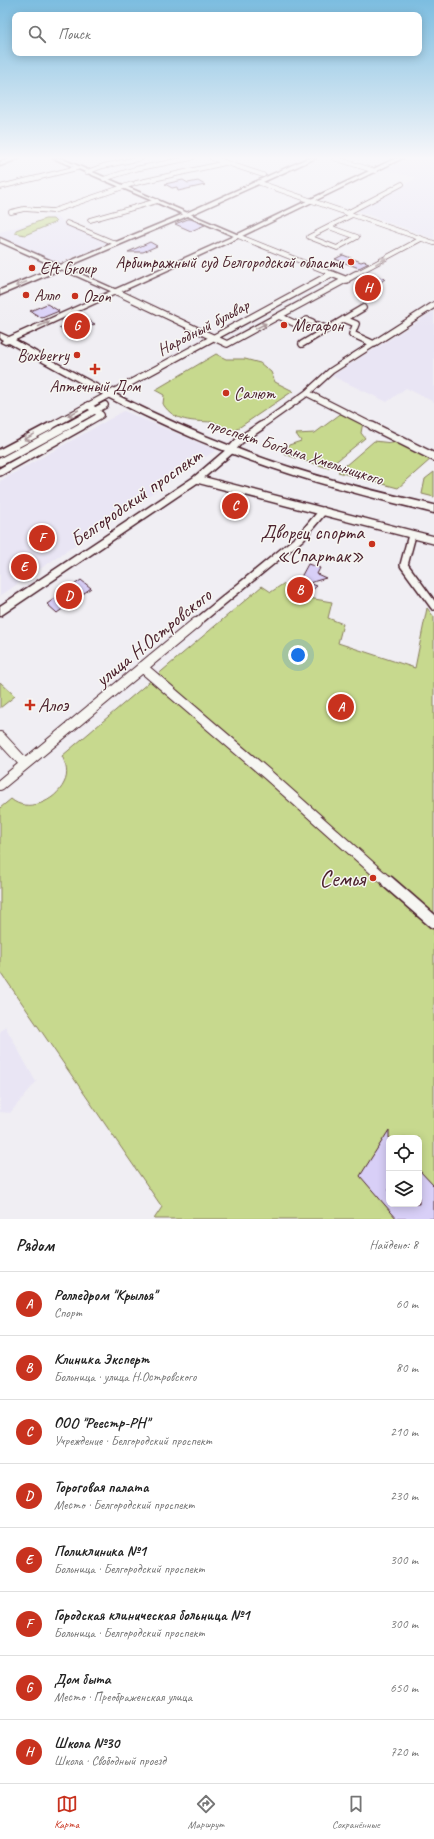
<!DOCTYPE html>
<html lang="ru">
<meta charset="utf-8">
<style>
:root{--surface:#fff;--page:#f6f6f6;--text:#222;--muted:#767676;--line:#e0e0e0;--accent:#c8321e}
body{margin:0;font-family:Caveat,sans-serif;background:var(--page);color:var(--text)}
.controls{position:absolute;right:12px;bottom:12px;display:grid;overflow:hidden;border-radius:8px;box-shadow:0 2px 10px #0003}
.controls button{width:36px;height:36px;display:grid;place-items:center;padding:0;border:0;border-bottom:1px solid var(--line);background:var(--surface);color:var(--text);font:20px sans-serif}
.you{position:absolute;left:298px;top:655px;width:14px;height:14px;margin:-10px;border:3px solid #fff;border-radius:50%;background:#1a73e8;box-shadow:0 0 0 6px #1a73e833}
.badge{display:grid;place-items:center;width:26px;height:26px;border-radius:50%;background:var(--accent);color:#fff;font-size:13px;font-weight:700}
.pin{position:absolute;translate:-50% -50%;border:2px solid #fff;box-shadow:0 1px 4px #0006}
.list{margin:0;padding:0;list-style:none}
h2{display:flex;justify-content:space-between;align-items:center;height:52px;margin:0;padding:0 16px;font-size:17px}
h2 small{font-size:13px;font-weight:400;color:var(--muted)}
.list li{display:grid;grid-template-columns:26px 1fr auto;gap:12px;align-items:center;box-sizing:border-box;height:64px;padding:0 16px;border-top:1px solid var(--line)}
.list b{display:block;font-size:15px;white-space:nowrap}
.list p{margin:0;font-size:13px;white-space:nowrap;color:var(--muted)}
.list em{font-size:13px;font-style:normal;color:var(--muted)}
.icon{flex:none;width:22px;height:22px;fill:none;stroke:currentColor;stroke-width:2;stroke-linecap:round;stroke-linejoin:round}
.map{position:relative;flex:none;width:434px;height:1219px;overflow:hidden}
.search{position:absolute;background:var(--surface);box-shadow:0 2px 10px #0003;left:12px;right:12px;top:12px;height:44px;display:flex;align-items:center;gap:10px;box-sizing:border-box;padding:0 14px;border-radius:8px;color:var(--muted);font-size:15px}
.sheet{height:564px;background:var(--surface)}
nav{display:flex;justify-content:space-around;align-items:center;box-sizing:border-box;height:56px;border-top:1px solid var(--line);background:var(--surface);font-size:11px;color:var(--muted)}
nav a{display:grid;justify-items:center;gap:2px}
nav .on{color:var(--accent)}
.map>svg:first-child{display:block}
.built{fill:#e9e5f4}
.green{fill:#c7d98e;stroke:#887c5c;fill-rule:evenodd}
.building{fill:#d8cff7;stroke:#4a1f2b}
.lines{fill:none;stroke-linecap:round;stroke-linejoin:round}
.street-far4-casing{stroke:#4a1f2b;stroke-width:5.5}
.street-far3-casing{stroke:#4a1f2b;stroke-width:8}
.street-far2-casing{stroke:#4a1f2b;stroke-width:10}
.street-far1-casing{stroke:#4a1f2b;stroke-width:12}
.street-casing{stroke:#4a1f2b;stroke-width:15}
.secondary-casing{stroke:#4a1f2b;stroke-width:3}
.primary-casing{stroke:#4a1f2b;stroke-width:3}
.street-far4{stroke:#f6f6f2;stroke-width:4}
.street-far3{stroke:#f6f6f2;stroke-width:5.5}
.street-far2{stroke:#f6f6f2;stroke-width:7}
.street-far1{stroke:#f6f6f2;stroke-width:10}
.street{stroke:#f6f6f2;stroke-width:12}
.secondary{fill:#f6f6f2;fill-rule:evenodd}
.primary{fill:#f6f6f2;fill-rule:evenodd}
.oneway{stroke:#a99598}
.poi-dot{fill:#c8321e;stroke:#f6f6f2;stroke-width:1.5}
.labels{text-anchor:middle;stroke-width:3;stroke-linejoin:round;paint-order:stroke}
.far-poi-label{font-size:17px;fill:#4a1f2b;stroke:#f6f6f2;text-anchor:start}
.far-street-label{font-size:17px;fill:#4a1f2b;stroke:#f6f6f2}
.street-label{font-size:20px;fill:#4a1f2b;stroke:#f6f6f2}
.poi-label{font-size:20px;fill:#4a1f2b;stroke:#f6f6f2;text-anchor:end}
.near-poi-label{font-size:24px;fill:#4a1f2b;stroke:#f6f6f2;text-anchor:end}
</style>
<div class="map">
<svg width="434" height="1219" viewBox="0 0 434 1219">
<rect width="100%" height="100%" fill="#f0eef3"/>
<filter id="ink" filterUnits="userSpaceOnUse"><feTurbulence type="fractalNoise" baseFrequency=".025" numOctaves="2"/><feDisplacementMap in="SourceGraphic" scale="8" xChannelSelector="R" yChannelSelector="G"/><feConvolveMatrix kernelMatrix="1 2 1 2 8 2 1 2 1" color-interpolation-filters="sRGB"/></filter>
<g filter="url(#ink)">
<path class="built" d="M407,158h27v81l-79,-29 62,-32 -32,-8z
M54,216l12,7 42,20 -49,20 -59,-26v-5z
M434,311v91l-28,-14 -19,14 -55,-26z
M124,411l92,39 -216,146v-115z
M5,1026l31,56 -26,31 -10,-1v-80z"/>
<path class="green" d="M45,219h8l3,3 -31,13 -10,-2 1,-3z
M216,354l10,5h19l15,4 11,9 4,10 18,9 -62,42c-5,-4 -13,-10 -19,-11 -19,-1 -38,0 -49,-18l1,-9 -9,-5z
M343,412l20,10 -2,11 4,5 -37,30 -44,-14 5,-9 12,-4 -5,-7 19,-1z
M374,441l18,2 7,-2 32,18 -33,29 -60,-16z
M434,472v25l-12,-3 3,-15z
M283,584l14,12 35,6 -4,16 15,6 -5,19 77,25 12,-60 7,9v602h-280l8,-12 -162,-236v-163l11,-9c16,14 44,3 53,-16 5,-9 2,-19 -2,-27l200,-170 9,6zM389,1138h30v66h-30z
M0,682l15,14 -15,12z"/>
<path class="building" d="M183,180l5,3 10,-2 7,4 -27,6 -1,-4 -5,1 -7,-4z
M188,219h3l14,6 -14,6 -16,-7z
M150,242l7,4 -14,6h-15z
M343,255l18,7 3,-1 5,2 -10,5 -24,-9z
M377,276l8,3 -17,12 -8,-5z
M47,304l12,7 -17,7 -12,-7z
M81,317l14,7 -22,11 -14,-7z
M308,564l12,4 -3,6 9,4 -17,5 8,3 -13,11 -14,-11 11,-9z
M81,580l10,8 -34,25 -10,-9z
M389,1130v74h30v-34l15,16v33h-37l-37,-43z"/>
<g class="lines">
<defs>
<path id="street-far4" d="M212,158l51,17
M334,158l41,13
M87,172l16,-6 39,-8
M104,179l31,-10 57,-11
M136,183l89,-20
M260,183l174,60
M0,187l77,-19
M11,212l13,-3 29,2 79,-27
M347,213l55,-29
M90,220l67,-19
M67,223l50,21
M329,227l28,10 -20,11 -28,-11 43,-22
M238,236l97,39
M329,275l2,-1
M354,275l67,-36"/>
<path id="street-far3" d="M332,274l15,6
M117,292l110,52 129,-70
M279,316l19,9 9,-5 5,2
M344,319l12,5 -4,10 22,10
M318,325l9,4
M302,344l61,-36
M307,393l67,34
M49,427l282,-153
M65,427l40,-22
M80,427l21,-12 -13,-10
M259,427l48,-34 24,-22 103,-66"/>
<path id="street-far2" d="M372,426l62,31
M231,450l9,-10 21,-14
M0,453l51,-27
M0,462l67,-36
M0,472l82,-46
M197,479l237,61
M412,535l-8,30 30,41
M195,624l106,-87 22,-26"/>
<path id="street-far1" d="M142,667l126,108 121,108
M0,737l25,27
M0,785l196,-162"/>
<path id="street" d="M388,882l46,40"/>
<path id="secondary" d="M12,158h8l-20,8v-4z
M53,158h7l181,78 -5,1z
M0,238l119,53 1,1 -5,1 -115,-51z
M231,447l4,3 -1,2 -34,29 -200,135v-10l194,-129 34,-29z"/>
<path id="primary" d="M308,158h8l-126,57 -190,80v-5l186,-77z
M396,158h7l-163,79 -225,103c71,40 142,78 218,107 65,26 133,42 201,58v8c-70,-17 -139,-35 -206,-61 -76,-29 -148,-69 -219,-109l-4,1 -4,-2 2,-2 -3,-2v-5l9,4 227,-102z"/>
</defs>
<use href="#street-far4" class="street-far4-casing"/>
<use href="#street-far3" class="street-far3-casing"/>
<use href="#street-far2" class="street-far2-casing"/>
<use href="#street-far1" class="street-far1-casing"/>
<use href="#street" class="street-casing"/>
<use href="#secondary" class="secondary-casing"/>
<use href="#primary" class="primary-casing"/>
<use href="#street-far4" class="street-far4"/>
<use href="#street-far3" class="street-far3"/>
<use href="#street-far2" class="street-far2"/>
<use href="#street-far1" class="street-far1"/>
<use href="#street" class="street"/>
<use href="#secondary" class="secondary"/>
<use href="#primary" class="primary"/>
</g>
<defs><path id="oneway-shaft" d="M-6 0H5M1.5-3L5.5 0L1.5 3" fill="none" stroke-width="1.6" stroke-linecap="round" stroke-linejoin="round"/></defs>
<g class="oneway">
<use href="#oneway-shaft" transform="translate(381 261) rotate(-30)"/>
<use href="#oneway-shaft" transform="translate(21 284) rotate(158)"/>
<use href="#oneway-shaft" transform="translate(44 324) rotate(-24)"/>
<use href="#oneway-shaft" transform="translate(261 326) rotate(-28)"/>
<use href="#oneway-shaft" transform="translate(73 413) rotate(152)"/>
<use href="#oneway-shaft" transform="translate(29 437) rotate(151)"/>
</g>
</g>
<linearGradient id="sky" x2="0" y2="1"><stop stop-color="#7cbde0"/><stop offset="0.48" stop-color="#f8f7fa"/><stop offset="1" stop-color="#f8f7fa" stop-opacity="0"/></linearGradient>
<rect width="434" height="329" fill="url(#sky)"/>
<g class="poi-dot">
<circle cx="351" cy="262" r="4"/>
<circle cx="32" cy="268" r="4"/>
<circle cx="26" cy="295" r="4"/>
<circle cx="75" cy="296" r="4"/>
<circle cx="284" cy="325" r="4"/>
<circle cx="77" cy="355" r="4"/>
<path d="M93 363h4v4h4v4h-4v4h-4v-4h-4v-4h4z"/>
<circle cx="226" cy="393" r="4"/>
<circle cx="372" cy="544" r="4"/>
<path d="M28 699h4v4h4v4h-4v4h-4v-4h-4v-4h4z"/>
<circle cx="373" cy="878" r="4"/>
</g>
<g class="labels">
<g class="far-poi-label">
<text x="343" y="268" text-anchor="end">Арбитражный суд Белгородской области</text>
<text x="40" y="274">Eft Group</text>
<text x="34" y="301">Алло</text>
<text x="83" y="302">Ozon</text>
<text x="292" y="331">Мегафон</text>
<text x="69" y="361" text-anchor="end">Boxberry</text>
<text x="95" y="392" text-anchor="middle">Аптечный Дом</text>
<text x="234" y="399">Салют</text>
</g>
<g class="far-street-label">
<text transform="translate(203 327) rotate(-28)" y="6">Народный бульвар</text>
<text transform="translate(295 451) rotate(18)" y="6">проспект Богдана Хмельницкого</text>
</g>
<g class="street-label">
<text transform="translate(136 497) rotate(-35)" y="7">Белгородский проспект</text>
<text transform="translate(153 637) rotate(-39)" y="7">улица Н.Островского</text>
</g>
<g class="poi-label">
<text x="364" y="539">Дворец спорта<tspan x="364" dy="23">«Спартак»</tspan></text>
<text x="38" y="712" text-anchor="start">Алоэ</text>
</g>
<g class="near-poi-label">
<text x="365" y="886">Семья</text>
</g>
</g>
</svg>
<div class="controls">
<button><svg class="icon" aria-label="locate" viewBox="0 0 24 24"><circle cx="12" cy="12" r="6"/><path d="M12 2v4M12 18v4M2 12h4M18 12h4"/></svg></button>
<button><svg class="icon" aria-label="layers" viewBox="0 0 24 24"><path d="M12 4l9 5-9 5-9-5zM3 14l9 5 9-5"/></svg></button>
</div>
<div class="you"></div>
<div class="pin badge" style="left:341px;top:707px">A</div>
<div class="pin badge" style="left:300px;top:590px">B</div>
<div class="pin badge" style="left:235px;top:506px">C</div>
<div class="pin badge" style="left:69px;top:596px">D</div>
<div class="pin badge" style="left:24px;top:567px">E</div>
<div class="pin badge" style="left:42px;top:538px">F</div>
<div class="pin badge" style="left:77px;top:326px">G</div>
<div class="pin badge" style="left:368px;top:288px">H</div>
<div class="search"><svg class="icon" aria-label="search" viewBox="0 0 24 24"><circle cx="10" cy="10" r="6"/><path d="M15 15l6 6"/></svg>Поиск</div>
</div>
<section class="sheet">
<h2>Рядом<small>Найдено: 8</small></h2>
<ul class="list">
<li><span class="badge">A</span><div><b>Ролледром &quot;Крылья&quot;</b><p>Спорт</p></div><em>60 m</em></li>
<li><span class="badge">B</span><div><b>Клиника Эксперт</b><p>Больница · улица Н.Островского</p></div><em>80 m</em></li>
<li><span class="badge">C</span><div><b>ООО &quot;Реестр-РН&quot;</b><p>Учреждение · Белгородский проспект</p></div><em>210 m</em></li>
<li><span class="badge">D</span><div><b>Тороговая палата</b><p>Место · Белгородский проспект</p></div><em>230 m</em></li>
<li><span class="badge">E</span><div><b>Поликлиника №1</b><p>Больница · Белгородский проспект</p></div><em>300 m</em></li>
<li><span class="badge">F</span><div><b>Городская клиническая больница №1</b><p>Больница · Белгородский проспект</p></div><em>300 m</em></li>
<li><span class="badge">G</span><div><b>Дом быта</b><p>Место · Преображенская улица</p></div><em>650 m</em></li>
<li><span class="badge">H</span><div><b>Школа №30</b><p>Школа · Свободный проезд</p></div><em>720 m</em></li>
</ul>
</section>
<nav>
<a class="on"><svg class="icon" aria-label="map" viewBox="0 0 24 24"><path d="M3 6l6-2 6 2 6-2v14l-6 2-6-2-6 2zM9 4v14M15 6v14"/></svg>Карта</a>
<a><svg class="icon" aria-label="directions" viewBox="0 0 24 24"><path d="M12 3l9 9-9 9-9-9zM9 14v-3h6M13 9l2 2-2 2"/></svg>Маршрут</a>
<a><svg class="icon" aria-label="saved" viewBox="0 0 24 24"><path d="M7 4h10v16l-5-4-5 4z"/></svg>Сохранённые</a>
</nav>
